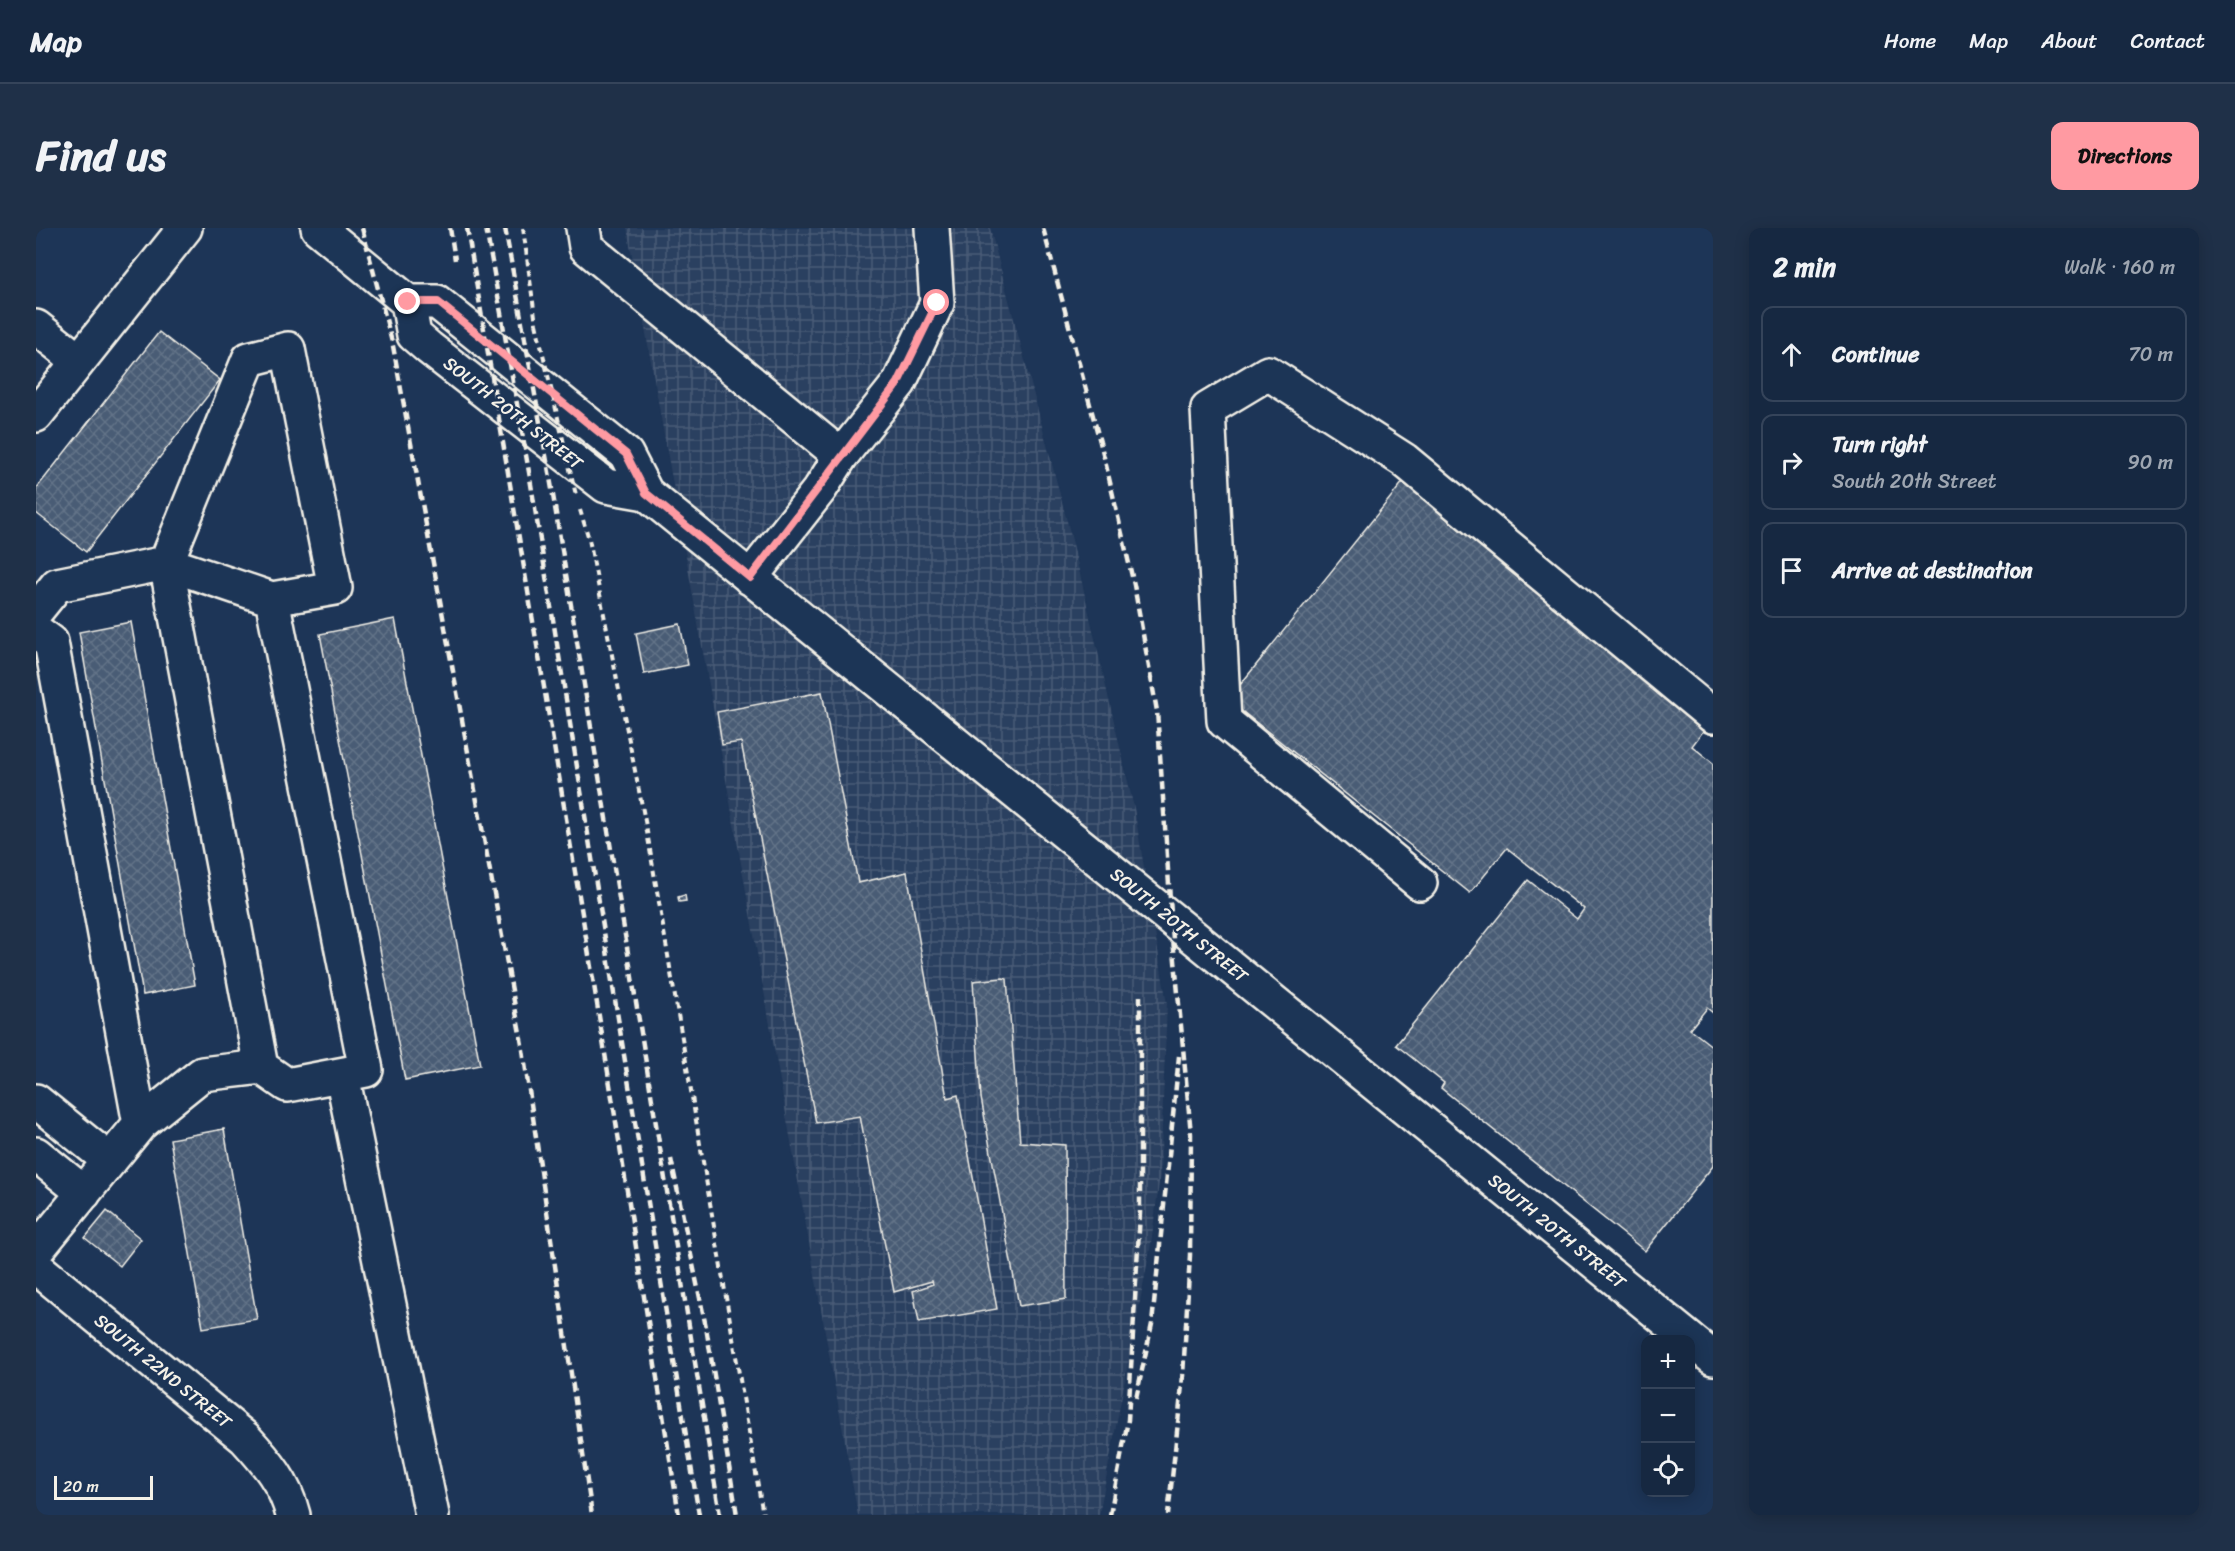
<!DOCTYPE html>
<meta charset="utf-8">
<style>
:root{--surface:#162841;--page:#1f3048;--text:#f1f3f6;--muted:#9ea6b1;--line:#35445a;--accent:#ff9aa2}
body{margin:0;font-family:Sriracha,sans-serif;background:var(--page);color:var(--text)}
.controls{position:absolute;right:18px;bottom:18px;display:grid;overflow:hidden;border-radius:12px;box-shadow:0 3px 15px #0003}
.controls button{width:54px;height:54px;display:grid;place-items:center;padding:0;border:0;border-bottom:2px solid var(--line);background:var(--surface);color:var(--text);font:30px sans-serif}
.scale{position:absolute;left:18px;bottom:15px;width:99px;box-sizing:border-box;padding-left:6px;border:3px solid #f4f1e8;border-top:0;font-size:16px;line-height:21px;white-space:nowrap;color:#f4f1e8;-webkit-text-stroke:4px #1d3557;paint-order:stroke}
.stop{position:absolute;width:18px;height:18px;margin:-14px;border:4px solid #ff9aa2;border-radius:50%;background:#fff}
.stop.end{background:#ff9aa2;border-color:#fff;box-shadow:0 2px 6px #0008}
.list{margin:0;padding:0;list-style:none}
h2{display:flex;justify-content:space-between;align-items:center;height:78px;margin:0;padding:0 24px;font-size:26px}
h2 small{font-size:20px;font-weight:400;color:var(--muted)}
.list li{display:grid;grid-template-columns:39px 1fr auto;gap:18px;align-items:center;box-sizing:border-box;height:96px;margin:0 12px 12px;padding:0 12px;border:2px solid var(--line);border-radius:12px}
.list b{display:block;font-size:22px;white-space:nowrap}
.list p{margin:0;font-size:20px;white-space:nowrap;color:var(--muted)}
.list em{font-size:20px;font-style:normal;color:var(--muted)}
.icon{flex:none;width:33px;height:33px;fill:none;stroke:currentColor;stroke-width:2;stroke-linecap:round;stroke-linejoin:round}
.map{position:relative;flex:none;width:1677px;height:1287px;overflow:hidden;border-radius:12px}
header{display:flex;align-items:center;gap:36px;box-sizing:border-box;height:84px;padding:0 30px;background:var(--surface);border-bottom:2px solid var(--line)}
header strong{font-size:28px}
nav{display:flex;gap:33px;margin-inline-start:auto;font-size:21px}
.intro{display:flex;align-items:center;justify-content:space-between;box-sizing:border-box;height:144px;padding:0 36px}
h1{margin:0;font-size:42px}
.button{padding:15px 27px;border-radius:12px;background:var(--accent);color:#111;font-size:21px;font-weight:700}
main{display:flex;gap:36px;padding:0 36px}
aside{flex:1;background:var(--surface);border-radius:12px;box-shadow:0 3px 15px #0003}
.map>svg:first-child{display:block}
.industrial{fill:url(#industrial-grid)}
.building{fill:url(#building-cross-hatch);stroke:#f4f1e8;stroke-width:1.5}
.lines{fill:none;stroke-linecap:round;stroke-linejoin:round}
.minor-casing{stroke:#f4f1e8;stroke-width:38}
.path{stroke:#f4f1e8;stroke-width:4;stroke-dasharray:6 4.5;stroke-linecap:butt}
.minor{stroke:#1d3557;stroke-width:33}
.rail{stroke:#f4f1e8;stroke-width:4.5;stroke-dasharray:9 4.5;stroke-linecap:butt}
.path-bridge{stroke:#f4f1e8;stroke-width:4;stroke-dasharray:6 4.5;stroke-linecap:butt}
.route{stroke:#ff9aa2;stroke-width:8}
.labels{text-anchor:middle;stroke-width:4.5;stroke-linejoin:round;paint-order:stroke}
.street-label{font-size:18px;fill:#f4f1e8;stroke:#1d3557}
</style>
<header>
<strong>Map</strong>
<nav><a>Home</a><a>Map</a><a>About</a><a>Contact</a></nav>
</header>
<div class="intro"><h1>Find us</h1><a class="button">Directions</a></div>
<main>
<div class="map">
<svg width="1677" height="1287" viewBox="0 0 1677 1287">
<defs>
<pattern id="industrial-grid" width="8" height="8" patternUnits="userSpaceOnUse" patternTransform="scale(1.5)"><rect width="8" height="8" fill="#2a4060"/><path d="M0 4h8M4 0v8" fill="none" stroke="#4a5c77"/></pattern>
<pattern id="building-cross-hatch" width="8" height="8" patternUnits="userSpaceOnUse" patternTransform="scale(1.5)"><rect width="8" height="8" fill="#485b74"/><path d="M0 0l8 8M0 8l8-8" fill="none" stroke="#637388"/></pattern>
</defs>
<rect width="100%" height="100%" fill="#1d3557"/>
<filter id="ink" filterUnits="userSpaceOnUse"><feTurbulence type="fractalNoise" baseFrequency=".0167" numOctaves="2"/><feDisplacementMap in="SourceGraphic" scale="12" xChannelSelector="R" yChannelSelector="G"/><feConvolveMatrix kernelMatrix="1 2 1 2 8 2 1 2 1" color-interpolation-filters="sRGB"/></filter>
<g filter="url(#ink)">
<path class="industrial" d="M591,0h363l83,316 61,264 33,196 -7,171 -9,69 -52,271h-241z"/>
<path class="building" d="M123,104l61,48 -134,172 -50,-39v-24z
M1367,254l304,244 -15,20 21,17v250l-6,-5 -17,21 23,18v119l-68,85 -204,-163 3,-5 -48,-38 132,-165 49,39 7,-10 -77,-61 -37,45 -242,-193z
M359,391l85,446 -75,15 -85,-446z
M95,394l64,363 -52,10 -64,-363z
M644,396l8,41 -44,9 -8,-41z
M786,464l36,191 49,-11 40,226 11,-3 39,214 -78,13 -6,-31 20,-7 -1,-3 -38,11 -34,-176 -44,7 -75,-381 -19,3 -5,-33z
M649,667l1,6 -7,1 -1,-5z
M967,750l4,1 13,163 45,3 1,154 -47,7 -38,-208 -8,-117z
M188,901l33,190 -54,9 -33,-189z
M71,983l34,28 -21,27 -35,-28z"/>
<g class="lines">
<defs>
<path id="minor" d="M282,0l90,74h29l189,152 20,39 1067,865
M547,0l3,19 255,209 -21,33 -70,89
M372,74l6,33 15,13 177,138 40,7
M0,99l43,34
M0,187l149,-187
M805,228l58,-73 38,-80 -5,-75
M0,383l21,-26 109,-22 106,36 63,-11 -47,-239 -39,10 -83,204 95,504
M0,403l15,11 89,482
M1384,655l-196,-162 -16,-312 60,-36 136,87 309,256
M306,847l90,440
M0,873l74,60
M0,926l48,39
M0,1023l104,-127 62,-50 59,-7 26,18 79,-15 -94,-471
M0,1039l209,171c22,24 40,45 48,77"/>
</defs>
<use href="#minor" class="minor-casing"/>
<path class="path" d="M487,0l13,96
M544,282l9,29 57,287 117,689"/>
<use href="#minor" class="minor"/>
<path class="rail" d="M326,0l31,118 130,704 69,465
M414,0l5,32
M431,0l127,757 85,530
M450,0l43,244 170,1043
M469,0l47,261 168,1026
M1007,0l62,233 29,124 23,126 15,217 19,206 -1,121 -7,121 -15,139
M635,931l35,168 31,188
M1100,1170l16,-74 27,-268
M1074,1287l18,-95 12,-207v-217"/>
<path class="path-bridge" d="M500,96l40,171"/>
</g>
</g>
<g class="lines" filter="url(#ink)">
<path class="route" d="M372,74h30l188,152 20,39 104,85 148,-195 39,-80"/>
</g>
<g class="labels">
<g class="street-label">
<text transform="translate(477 185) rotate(38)" y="6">SOUTH 20TH STREET</text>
<text transform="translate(1143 697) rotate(39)" y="6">SOUTH 20TH STREET</text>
<text transform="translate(1521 1003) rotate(39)" y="6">SOUTH 20TH STREET</text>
<text transform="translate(127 1143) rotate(39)" y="6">SOUTH 22ND STREET</text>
</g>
</g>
</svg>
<div class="controls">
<button>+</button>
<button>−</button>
<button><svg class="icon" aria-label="locate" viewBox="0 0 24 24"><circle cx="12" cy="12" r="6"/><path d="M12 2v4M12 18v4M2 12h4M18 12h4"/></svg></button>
</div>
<div class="scale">20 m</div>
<div class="stop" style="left:901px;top:75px"></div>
<div class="stop end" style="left:372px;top:74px"></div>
</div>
<aside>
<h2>2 min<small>Walk · 160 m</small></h2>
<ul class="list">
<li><svg class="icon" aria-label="ahead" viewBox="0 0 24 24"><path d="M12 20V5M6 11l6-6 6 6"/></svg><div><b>Continue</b></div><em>70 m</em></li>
<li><svg class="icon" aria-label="right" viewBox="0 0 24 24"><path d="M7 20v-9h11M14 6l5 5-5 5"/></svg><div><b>Turn right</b><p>South 20th Street</p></div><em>90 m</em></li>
<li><svg class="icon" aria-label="arrive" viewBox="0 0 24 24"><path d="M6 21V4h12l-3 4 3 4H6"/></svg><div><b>Arrive at destination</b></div></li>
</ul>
</aside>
</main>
